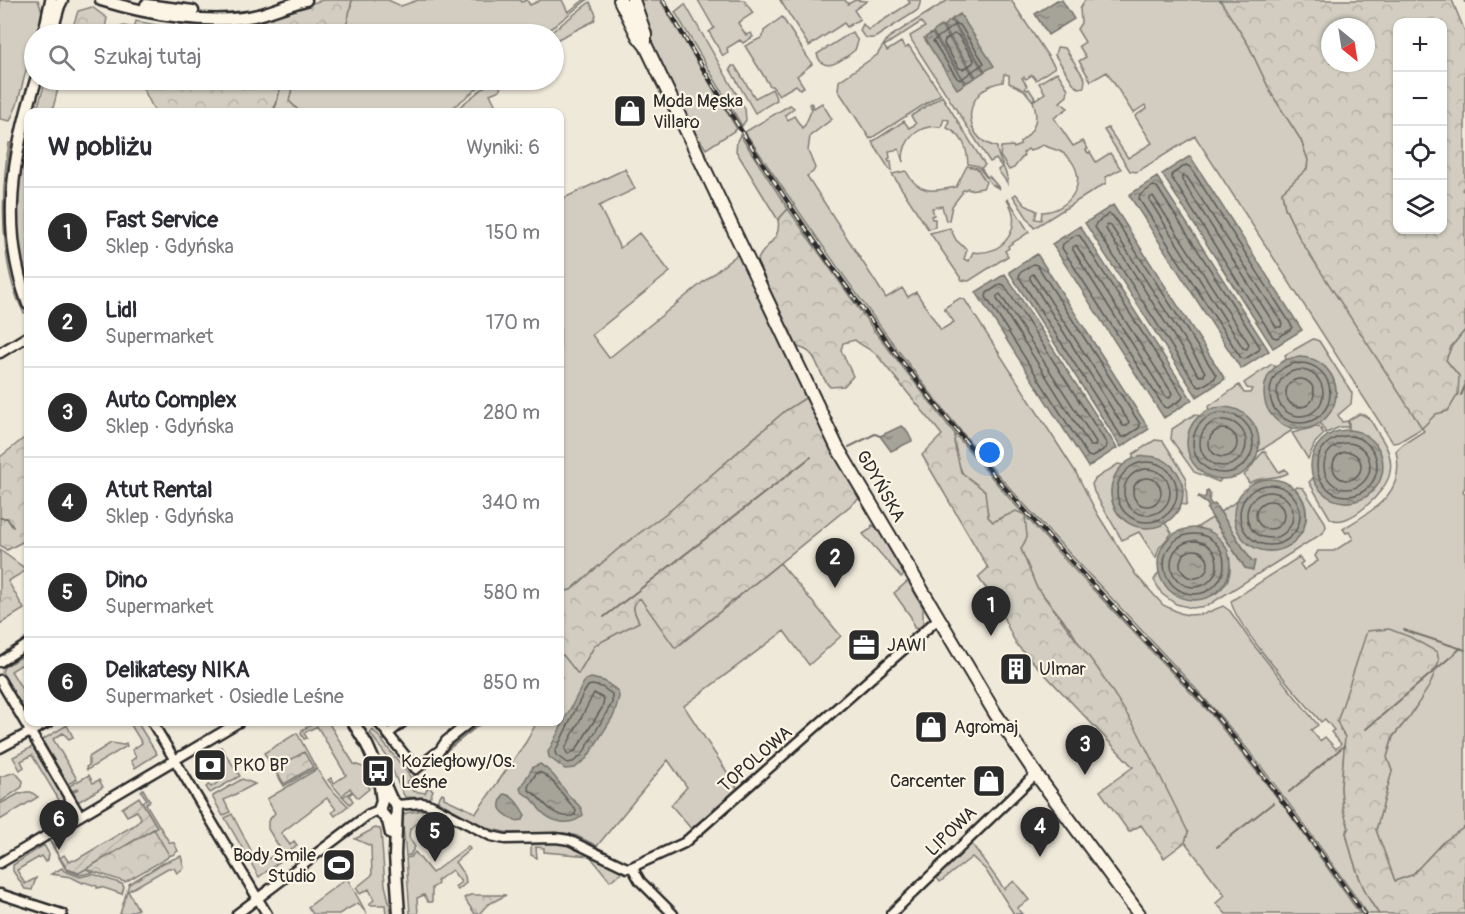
<!DOCTYPE html>
<html lang="pl">
<meta charset="utf-8">
<style>
:root{--surface:#fff;--page:#f7f7f7;--text:#2b2b33;--muted:#7c7c81;--line:#e1e1e2;--accent:#2b2b2b}
body{margin:0;font-family:Pangolin,sans-serif;background:var(--page);color:var(--text)}
.controls{position:absolute;right:18px;top:18px;display:grid;overflow:hidden;border-radius:12px;box-shadow:0 2px 4px #0004}
.controls button{width:54px;height:54px;display:grid;place-items:center;padding:0;border:0;border-bottom:2px solid var(--line);background:var(--surface);color:var(--text);font:30px sans-serif}
.compass{position:absolute;left:1321px;top:18px;width:54px;height:54px;border-radius:50%;background:var(--surface);box-shadow:0 2px 4px #0004;rotate:150deg}
.you{position:absolute;left:990px;top:453px;width:21px;height:21px;margin:-15px;border:4px solid #fff;border-radius:50%;background:#1a73e8;box-shadow:0 0 0 9px #1a73e833}
.badge{display:grid;place-items:center;width:39px;height:39px;border-radius:50%;background:var(--accent);color:#fff;font-size:20px;font-weight:700}
.pin{position:absolute;translate:-50% -50px;filter:drop-shadow(0 2px 3px #0008)}
.pin::after{content:'';position:absolute;top:32px;width:21px;height:18px;background:inherit;clip-path:polygon(0 0,100% 0,50% 100%)}
.list{margin:0;padding:0;list-style:none}
h2{display:flex;justify-content:space-between;align-items:center;height:78px;margin:0;padding:0 24px;font-size:26px}
h2 small{font-size:20px;font-weight:400;color:var(--muted)}
.list li{display:grid;grid-template-columns:39px 1fr auto;gap:18px;align-items:center;box-sizing:border-box;height:90px;padding:0 24px;border-top:2px solid var(--line)}
.list b{display:block;font-size:22px;white-space:nowrap}
.list p{margin:0;font-size:20px;white-space:nowrap;color:var(--muted)}
.list em{font-size:20px;font-style:normal;color:var(--muted)}
.icon{flex:none;width:33px;height:33px;fill:none;stroke:currentColor;stroke-width:2;stroke-linecap:round;stroke-linejoin:round}
.map{position:relative;flex:none;width:1465px;height:914px;overflow:hidden}
.search{position:absolute;background:var(--surface);box-shadow:0 2px 4px #0004;left:24px;top:24px;width:540px;height:66px;display:flex;align-items:center;gap:15px;box-sizing:border-box;padding:0 21px;border-radius:33px;color:var(--muted);font-size:22px}
.panel{position:absolute;background:var(--surface);box-shadow:0 2px 4px #0004;left:24px;top:108px;width:540px;height:618px;border-radius:12px}
.map>svg:first-child{display:block}
.grass{fill:#d2cdc0;stroke:#7e7c76;stroke-width:1.5}
.forest{fill:url(#forest-crowns);stroke:#7e7c76;stroke-width:1.5;fill-rule:evenodd}
.garden{fill:url(#garden-furrows);stroke:#7e7c76;stroke-width:1.5}
.water{fill:url(#water-ripples);stroke:#75736d;stroke-width:1.5}
.lines{fill:none;stroke-linecap:round;stroke-linejoin:round}
.shore{stroke:#5c5b57;stroke-width:1.5}
.stream{stroke:#75736d;stroke-width:2}
.minor-casing{stroke:#2b2b2b;stroke-width:13}
.tertiary-casing{stroke:#2b2b2b;stroke-width:15}
.secondary-casing{stroke:#2b2b2b;stroke-width:16}
.minor{stroke:#fcf5e5;stroke-width:8}
.tertiary{stroke:#fcf5e5;stroke-width:10}
.secondary{stroke:#fcf5e5;stroke-width:12}
.rail-casing{stroke:#2b2b2b;stroke-width:4.5}
.rail{stroke:#fcf5e5;stroke-width:2;stroke-dasharray:7;stroke-linecap:butt}
.labels{text-anchor:middle;stroke-width:4.5;stroke-linejoin:round;paint-order:stroke}
.poi-label{font-size:18px;fill:#2b2b2b;stroke:#fcf5e5;text-anchor:start}
.street-label{font-size:18px;fill:#2b2b2b;stroke:#fcf5e5}
</style>
<div class="map">
<svg width="1465" height="914" viewBox="0 0 1465 914">
<defs>
<pattern id="forest-crowns" width="20" height="18" patternUnits="userSpaceOnUse" patternTransform="scale(1.5)"><rect width="20" height="18" fill="#d2cdc0"/><path d="M2 6a3 3 0 1 1 6 0M12 15a3 3 0 1 1 6 0" fill="none" stroke="#b4b0a5"/></pattern>
<pattern id="garden-furrows" width="10" height="10" patternUnits="userSpaceOnUse" patternTransform="scale(1.5)"><rect width="10" height="10" fill="#d2cdc0"/><path d="M-1 1l2-2M0 10L10 0M9 11l2-2" fill="none" stroke="#b4b0a5"/></pattern>
<pattern id="water-ripples" width="26" height="14" patternUnits="userSpaceOnUse" patternTransform="scale(1.5)"><rect width="26" height="14" fill="#a6a399"/><path d="M2 4q2-2 4 0t4 0M15 11q2-2 4 0t4 0" fill="none" stroke="#87857d"/></pattern>
</defs>
<rect width="100%" height="100%" fill="#efe9da"/>
<filter id="ink" filterUnits="userSpaceOnUse"><feTurbulence type="fractalNoise" baseFrequency=".0167" numOctaves="2"/><feDisplacementMap in="SourceGraphic" scale="12" xChannelSelector="R" yChannelSelector="G"/><feConvolveMatrix kernelMatrix="1 2 1 2 8 2 1 2 1" color-interpolation-filters="sRGB"/></filter>
<g filter="url(#ink)">
<path class="grass" d="M0,0h38l5,14 -12,31 -4,22 -10,38 -7,16 -10,-2z
M352,0h36l13,6 17,-6h102l1,2 6,-2 3,5 11,-5h21l6,12 16,-12h3l-43,34h-208l11,-11z
M636,0h24l77,129 -31,20 -6,-9 -5,2 -38,-82z
M698,0h46l9,13 -15,10 8,12 5,-2 2,4 -10,6 -3,-3 -13,8 1,5 -5,3 -14,-24 5,-4z
M780,0h65l3,4 7,-4 12,1 -13,9 6,9 -13,8 -3,-4 -35,23z
M908,0h13l-3,10 -42,27c-7,3 -13,1 -16,-7l3,-6 5,6 42,-27z
M948,0h63l44,67 -19,13 -4,-5 -6,4 -2,-2 -2,1 5,8 -2,2 2,2 2,-1 6,9 -3,2 -8,-10 -15,-7v-8l-5,-1 -1,8c-39,5 -45,56 -6,65 0,14 11,22 11,37l-10,-14 4,-3 -6,-8 -6,3 -78,-121 -2,-5 15,-9 -4,-5 -37,24 3,5 14,-9 4,6 4,-2 32,48 -71,45 -32,-49 1,-9 38,-26 11,-17z
M1085,0h135l28,44 23,49 30,47 7,20 -1,9 -25,23 3,16 14,29 160,139 -13,-16 5,-13 14,-17v157l-2,4 2,4v332l-23,16 -30,32 -17,6 -19,-51 16,-59 -5,-14 6,-20 17,-21 19,-31 -89,44 5,8 -4,51 2,21 6,19 -3,4c6,27 16,60 33,82h-11c-50,-69 -98,-141 -154,-205 -84,-94 -174,-182 -254,-279 -77,-95 -147,-196 -215,-298l45,-27 4,3 -9,7 3,5 6,-4 8,12 3,-3 7,-16 -3,-5 2,-1 3,5 8,-5 10,16 -22,17 -2,15 7,17 -2,4 -6,4 79,122 16,-10 6,9 8,-5 25,38 13,-8 -10,-14 16,-10 5,2 110,171 23,44 38,60 27,30 17,8 8,2 16,-1 19,-8 7,5 22,32 66,82 -7,5 9,11 5,-4 11,12 5,-5 -10,-12 3,-2 -9,-11 -4,3c-19,-23 -86,-96 -90,-121l68,-44 4,5 -3,2 4,6 14,-9 -3,-5 3,-5h16l19,-12 -4,-7 -3,1 -3,-4c31,-20 63,-35 53,-78l6,-6 22,-14 -2,-3 -23,14 -6,1 -198,-307 -58,36 -7,-1 -26,-41 4,-2 20,30 24,-15 -17,-27 12,-8 -2,-3 -12,8 -26,-41 -16,9 -12,-20 7,-4 -7,-11 6,-4 -8,-13 4,-6 -1,-15z
M590,2l6,13 -2,6 -40,20v-7h-5z
M685,4l60,105 1,11 -4,6 -67,-114z
M782,17l30,47 -15,12 7,11 -4,2 -4,-4 -17,10 -7,-9h-2l-25,-40 18,-9 1,-6z
M852,32l6,9 -3,9c-11,9 -32,26 -38,4z
M1057,47l8,1 20,31 -1,8 -5,1 -4,-2 -20,-31z
M732,66h3l20,32 17,-9 5,11 -22,13 -25,-44z
M1057,72l11,17 -1,7 -7,6 8,6 -14,10 19,28 10,-5 5,8 -2,1 2,3 2,-1 6,10 14,-9 11,16 -15,8v6l-72,45 -21,-32 3,-2 9,11 12,6 -2,8 6,1 1,-8c29,-1 49,-33 25,-56 -7,-7 -17,-7 -24,-11l-13,6 -2,-2 -5,4 1,2 -10,13 -5,2 -9,-14 1,-9 12,-1 1,2 6,-3v-3c16,-11 19,-25 13,-41l12,-8 -6,-10z
M46,80h12l-2,4 3,1 -7,27h-16z
M297,80h191l-41,32h-147l-11,-11 4,-18z
M493,80h11l-3,3 -1,7 -10,4 9,18h-46z
M942,96l43,69 -4,3 6,9 2,-1 11,13 -9,-5 -13,-18 -10,-2c-1,-17 -5,-29 -21,-36l2,-8 -5,-1 -3,8c-22,-3 -39,12 -38,35l-4,-13 -10,2 1,7 -2,1 1,3 2,-1 1,9h-2l-18,-28 32,-21 5,7 7,-4 -5,-8z
M740,135l48,74 -10,11 -42,-69 1,-10z
M28,141v140h-2l-11,-26 3,-78 8,-35z
M9,143h2c-11,66 -11,107 16,168l-3,2c-24,-44 -24,-118 -15,-170z
M967,166l10,2 9,14 -3,6 -14,2 -1,-2 -6,3v2l-10,13 -3,14 -3,1 -4,-15 -10,2 2,7 -3,1 1,3h3v8l-7,2 -36,-55 14,-3c13,25 29,20 50,16z
M625,169l10,20 -36,17 21,42 19,-15 31,39 -78,63 17,23 129,-104 69,143 -22,14 -113,98 -55,41 -46,40 -5,1 -6,-4v-387z
M1008,199l21,33 -21,14 1,2 -4,3 3,5 -39,25 -7,-1 -32,-47 20,-5 6,12 11,10 -3,9 5,2 4,-9c30,5 52,-26 34,-52z
M1313,339l6,2 33,52 -1,11 -13,11 4,7 6,-1v6h-8l-14,6 -6,-10c35,-29 7,-77 -34,-63l-1,-5z
M1272,364l4,3c-20,21 -12,52 15,61v3l-33,21c6,-31 -20,-51 -49,-42l-1,-3 31,-22 5,8h6l2,-4 -5,-1 -3,-5z
M1195,414l4,2c-23,24 -9,58 22,63l-2,3 -25,-10 -23,-33 1,-10z
M1359,414c11,1 14,11 19,19 8,12 15,24 12,39 -2,19 -44,59 -60,46l-21,-36 4,-4c20,46 86,19 64,-27 -6,-14 -13,-18 -28,-21v-10z
M1319,426l5,8 -9,9 -7,16 -16,-26z
M955,434l55,65 57,63 143,151 74,93 76,108h-134l-10,-11 9,-8 -40,-53 3,-10 -117,-202 -35,-44 -15,-37 6,-12 -23,-21 -11,6 -5,-5c1,-18 -19,-29 -26,-45 -5,-10 -9,-27 -7,-38z
M1155,440l8,1 2,3 21,33 1,27 -2,1 -4,-1c8,-31 -18,-54 -48,-45v-5z
M1265,451l14,21 6,-3 3,4c-11,7 -24,2 -39,10l-5,-8c9,-7 12,-19 21,-24z
M1118,464l5,1c-30,32 2,77 42,58l7,10 -13,15 -3,10 -17,-26 -17,8 -28,-48 -2,-8 3,-5z
M1297,487l6,1 22,34 1,5 -3,6 -116,73 -15,2 -16,-4 -14,-10 -8,-14 5,-8c14,45 74,29 71,-6 0,-4 -3,-9 -5,-13 -8,-18 -10,-20 -29,-25l16,-10 33,50 6,-8 -31,-48 17,-11c-4,12 -4,24 5,35 31,40 89,-8 53,-48z
M872,525l5,3 27,47 -3,2 -38,-43 8,-5z
M780,563l61,73 -32,29 -25,-34 -100,75 54,83 -45,42 -22,-26 16,-18 -19,-27 -71,86 -20,-10 -12,-3h-56l-23,-5 -49,-27 5,-8 2,1v4l32,15 50,-71 11,-20h23v-42l2,-4 -2,-2v-18l3,-2 15,20 17,-29 44,-23c-5,-11 -9,-16 1,-25l36,51z
M908,581l15,27v15l2,3 -5,3 -6,-1 -3,-11 -17,-24z
M28,653v16l-4,-6 -13,8 17,28v19l-26,-46 2,-5z
M129,722h8l20,32 -22,14 -4,-7 5,-4 -4,-7 10,-7z
M316,722h12l26,42 12,4 3,21 -11,9 -5,-6 -4,3 4,6 -3,3 -7,-7 9,-6 -2,-3 -8,8 -14,-16 3,-2 3,5 12,-8 -29,-49 -13,7 3,5 -3,1 -3,-5 1,-4z
M481,722h2l-76,60 6,9 12,2 3,-6 5,3 -2,6 -3,2 -23,-1 -6,-11 -11,-28 -18,-25 3,-3 9,10 5,-3 -4,5 24,30 5,-3 1,1 -5,4 3,4z
M67,725l6,12 -4,2 -6,-6 -10,6 24,40 -9,5 -26,-44z
M297,733l19,35 -15,8 -1,-2 13,-7 -29,16 15,-8 1,2 -16,9 -20,-33z
M111,743l12,2 3,-2 1,3 -40,24 -1,-3 3,-2v-8z
M36,745l36,61 -19,11 -5,-10 11,-7 -27,-45 -11,6 3,6 -4,3 -7,-13z
M221,747l19,29 -30,17 -4,-6 3,-2 2,2 9,-6 -7,-11 11,-7 -5,-9 -17,10 -3,-4z
M317,769l12,18 19,19 -13,10 -3,-4 4,-3 -9,-11 -46,35 9,12 4,-4 3,4 -13,10 -16,-26v-8l7,-8 -8,-14z
M15,772l8,9 -1,6 -22,15v-25z
M89,775l4,8 6,-3 4,7 -25,15 -5,-9 6,-5 -7,3 -3,-5z
M242,779l13,5 -31,16 6,12 -7,4 -10,-18v-2z
M143,789l7,12 -4,3 23,38 5,1 4,8 -6,4 -92,20 -14,-5 -17,-30 5,5h4l-4,3 13,21 12,4 78,-46 -15,-25 5,-2 -6,-9z
M26,792h5l7,5 -38,23v-16l20,-11 1,1z
M424,810l16,6 -5,3 -5,-5 -20,15 -1,8 6,10 -5,8 -4,1 -4,-39 4,-4z
M232,814l21,40 2,-1 4,7 5,-3 2,3 11,-7 3,5 -1,4 -20,15 -34,-59z
M375,828l5,1 1,3 4,53 7,29h-6l-1,-9h-15v-2l4,-3 -5,-11 -9,5 -4,-6 16,-13 -1,-29 -16,-7z
M975,838l-3,6 32,45 10,-8 15,19 -12,8 5,6h-8l-29,-45 -13,-12 -32,25 -5,-7z
M553,841l16,2 56,27 -15,11 -20,-25 -46,-4v-4l-8,-1 1,11 -6,-3v-9l4,-4z
M44,845l5,9 -1,6 -3,2 -4,-6 -24,14 8,14 11,-6 -4,12 -7,-1 -12,-18v-6z
M468,846l2,3 -15,13 10,14 1,7 -8,7 -3,-3 6,-5 -9,-12 -15,11 1,3 -6,4v14h-4l-4,-7 -7,3 1,16h-8l-4,-56 5,-1 4,-5 17,21z
M181,856l3,12 -7,5 -3,-5h-6l-40,23 10,18 -11,5h-7l9,-30 34,-21z
M62,868l2,3 16,6 13,-3 29,10 2,3 -2,7 -21,-7 -4,1v-2l-13,-4 -1,1 -12,-6 -20,-3z
M347,878l20,36 -9,-11 -19,11h-26l-5,-7z"/>
<path class="forest" d="M323,0h29l-5,23 -11,11h-220l1,-6 7,-2 10,2 2,-7 42,8 1,-4h14l82,-11z
M1220,0h232l13,32v153l-3,5 3,2v138l-14,17 -5,13 13,16 -1,18 -10,17 -12,3 -14,14 -121,-187 -16,-33 -3,-16 25,-23 1,-9 -7,-20 -30,-47 -23,-49zM1398,22h44v208h-44zM1330,27h36v36h-36z
M92,7l15,11 -3,16 -32,-1v-4l6,-18z
M139,80h158l-4,3 -4,18 11,11h-145z
M788,209l85,120 82,105 -1,8 7,30 24,19 3,26 5,5 23,-11 9,4 2,22 -6,12 15,37 62,83 39,61 51,102 -3,10 -21,16 -23,-33 -12,7 -29,-41 33,-24 -117,-123 -18,-38 -20,-29 10,-9 -66,-113 20,-20c-21,-27 -44,-53 -65,-80 -4,-5 -16,-9 -22,-15l-12,3 -2,7 12,26 -9,10 -14,1c-15,-16 -10,-36 -33,-40l-40,-85c6,-18 25,-21 21,-42z
M807,397l54,100 -186,151 -35,-50c-10,8 -6,14 -1,24l-44,23 -17,29 -15,-19 -3,1v-69l6,4 5,-1 46,-40 55,-41 113,-98z
M28,435v104l-21,11 -7,-5v-88z
M0,550l27,20 -19,11 16,28 -24,15z
M1389,629l21,8 27,15 2,9 -9,24 -20,31 -17,20 -6,21 5,14 -16,59 19,51 17,-6 30,-32 23,-16v87h-86c-17,-22 -27,-55 -33,-82l3,-4 -6,-19 -2,-21 4,-51 -8,-15 30,-91z
M304,752l9,15 -29,17 -9,-15z
M154,829l15,26 -2,3 -42,24 -39,-13z
M470,895h36l-19,10 -8,9h-4l-11,-16z"/>
<path class="garden" d="M139,797l18,30 -78,46 -12,-4 -7,-11 4,-3 4,6 8,-1 60,-36 5,-6 -4,-7 -10,5 -5,-8z"/>
<path class="water" d="M1057,0h5l12,19 -26,16 -13,-21z
M960,14l34,52 -9,5 -33,-52z
M951,20l33,52 -8,5 -33,-51z
M941,26l34,52 -9,5 -33,-51z
M932,33l33,51 -8,5 -33,-51z
M1190,156l112,174 -29,18 -111,-174z
M1157,177l112,174 -28,18 -112,-174z
M1113,205l112,174 -28,18 -112,-174z
M1080,226l112,174 -28,18 -112,-174z
M1037,254l112,175 -28,18 -112,-175z
M1005,274l112,174 -29,19 -112,-175z
M1264 393a36 36 0 1 1 72 0a36 36 0 1 1-72 0Z
M1187 443a36 36 0 1 1 72 0a36 36 0 1 1-72 0Z
M901,426l5,3 6,12 -21,10 -11,-15z
M1311 466a36 36 0 1 1 72 0a36 36 0 1 1-72 0Z
M1111 492a36 36 0 1 1 72 0a36 36 0 1 1-72 0Z
M1234 515a36 36 0 1 1 72 0a36 36 0 1 1-72 0Z
M1208,491l2,3 -1,7 3,4 3,-1 36,56 4,1 -2,9 -8,-2 -38,-59 2,-2 -3,-4 -8,-5 1,-2 4,2 3,-2v-4z
M1158 564a36 36 0 1 1 72 0a36 36 0 1 1-72 0Z
M591,678l13,3 14,10 1,6 -5,18 -27,43 -12,10 -10,1 -16,-12 -1,-5 37,-72z
M540,764c14,9 19,19 29,32 6,7 13,9 14,19 -12,12 -31,8 -42,-4 -4,-4 -5,-8 -9,-12 -4,-3 -8,-5 -11,-8l-1,-3 13,-21z
M504,794c10,1 16,13 21,21l-2,5 -8,1c-12,-9 -21,-10 -11,-27z"/>
<g class="lines">
<path class="shore" d="M956,24l4,1 24,38 -24,17 -3,-2 -24,-37z
M954,34l4,1 16,25 -1,3 -10,6 -4,-1 -15,-24 1,-4z
M1186,165l4,2 102,159 -1,3 -14,9 -4,-1 -101,-159v-4z
M1183,176l4,1 95,146 -1,4h-5l-94,-147z
M1153,186l4,1 103,160 -1,3 -14,9 -4,-1 -102,-159 1,-4z
M1153,196l96,148 -2,5 -4,-1 -93,-147v-3z
M1109,214l4,2 103,159 -1,3 -14,9 -4,-1 -102,-159 1,-4z
M1107,225l4,1 94,146 -1,4h-5l-93,-147z
M1076,235l4,1 103,160 -1,3 -14,9 -4,-1 -102,-159 1,-4z
M1076,245l96,148 -2,5 -4,-1 -93,-147v-3z
M1033,264l4,1 103,159 -1,4 -14,9 -4,-1 -102,-159 1,-4z
M1033,274l96,148 -2,4h-4l-93,-147v-3z
M1001,284l3,1 103,159 -1,4 -14,9 -4,-1 -102,-159 1,-4z
M1000,294l96,148 -1,4h-5l-93,-147v-3z
M1270 393a30 30 0 1 1 60 0a30 30 0 1 1-60 0Z
M1277 393a23 23 0 1 1 46 0a23 23 0 1 1-46 0Z
M1286 393a14 14 0 1 1 28 0a14 14 0 1 1-28 0Z
M1193 443a30 30 0 1 1 60 0a30 30 0 1 1-60 0Z
M1200 443a23 23 0 1 1 46 0a23 23 0 1 1-46 0Z
M1209 443a14 14 0 1 1 28 0a14 14 0 1 1-28 0Z
M1317 466a30 30 0 1 1 60 0a30 30 0 1 1-60 0Z
M1324 466a23 23 0 1 1 46 0a23 23 0 1 1-46 0Z
M1333 466a14 14 0 1 1 28 0a14 14 0 1 1-28 0Z
M1117 492a30 30 0 1 1 60 0a30 30 0 1 1-60 0Z
M1124 492a23 23 0 1 1 46 0a23 23 0 1 1-46 0Z
M1133 492a14 14 0 1 1 28 0a14 14 0 1 1-28 0Z
M1240 515a30 30 0 1 1 60 0a30 30 0 1 1-60 0Z
M1247 515a23 23 0 1 1 46 0a23 23 0 1 1-46 0Z
M1256 515a14 14 0 1 1 28 0a14 14 0 1 1-28 0Z
M1164 564a30 30 0 1 1 60 0a30 30 0 1 1-60 0Z
M1171 564a23 23 0 1 1 46 0a23 23 0 1 1-46 0Z
M1180 564a14 14 0 1 1 28 0a14 14 0 1 1-28 0Z
M592,685l10,2 10,7v9l-30,52 -9,7 -6,1 -11,-8 -1,-3 28,-58 5,-8z
M594,693l10,6 -2,9 -26,42 -8,5 -3,-6z
M537,772c13,0 29,29 39,38l-1,5c-22,7 -31,-16 -46,-25l-1,-4z"/>
<path class="stream" d="M1464,0l1,2
M272,112l4,-7 6,-25
M1461,395l4,-9
M849,447l26,-13 5,2
M0,518h7l6,9
M604,617l207,-160
M1404,630l61,20
M1366,729l95,-81
M1289,792l55,-46
M1217,847l56,-44"/>
<defs>
<path id="minor" d="M0,353l28,-17
M0,662l28,-18
M0,680l80,136
M152,722l115,192
M378,722l10,12 15,-12
M388,734l28,35 24,-19 6,-9 24,-19
M0,748l49,-26
M397,805l25,-2 9,2 60,31 14,3 51,-1 13,2 58,28 5,-1 52,-24 254,-224
M0,863l239,-141
M632,867l8,14 33,33
M0,894l62,20
M237,914l132,-100 10,-4
M891,914l145,-140"/>
<path id="tertiary" d="M101,0c46,14 113,27 161,14 15,-5 29,-10 44,-14
M146,5l47,6
M44,34l7,-34
M51,34l8,-28 3,-6
M28,304c-28,-75 -16,-148 8,-224
M353,722l14,23 24,54 6,6 -2,50 4,59
M379,779l3,22 -3,9 9,11 3,13"/>
<path id="secondary" d="M620,0l18,36 8,10 191,401 158,266 41,61 103,140
M633,0l12,34v7"/>
</defs>
<use href="#minor" class="minor-casing"/>
<use href="#tertiary" class="tertiary-casing"/>
<use href="#secondary" class="secondary-casing"/>
<use href="#minor" class="minor"/>
<use href="#tertiary" class="tertiary"/>
<use href="#secondary" class="secondary"/>
<defs>
<path id="rail" d="M663,0c94,165 202,323 325,468 71,84 149,162 224,243 54,65 103,134 152,203"/>
</defs>
<use href="#rail" class="rail-casing"/>
<use href="#rail" class="rail"/>
</g>
</g>
<defs>
<symbol id="shop-square" viewBox="-11 -11 22 22"><rect x="-9" y="-9" width="18" height="18" rx="4" fill="#2b2b2b" stroke="#fcf5e5"/><path d="M-5-2.5h2.3a2.7 3.5 0 0 1 5.4 0H5L5.5 6h-11ZM-1.5-2.5h3a1.5 2.3 0 0 0-3 0Z" fill="#fff"/></symbol>
<symbol id="office-square" viewBox="-11 -11 22 22"><rect x="-9" y="-9" width="18" height="18" rx="4" fill="#2b2b2b" stroke="#fcf5e5"/><path d="M-6-3h4V-5.5h4V-3h4V5H-6ZM-1-4.5V-3h2v-1.5ZM-6 0V1H6V0Z" fill="#fff"/></symbol>
<symbol id="building-square" viewBox="-11 -11 22 22"><rect x="-9" y="-9" width="18" height="18" rx="4" fill="#2b2b2b" stroke="#fcf5e5"/><path d="M-4-6H4V6H1V3H-1V6H-4ZM-2.5-4.3h1.7v1.8h-1.7ZM.8-4.3h1.7v1.8H.8ZM-2.5-1h1.7V.8h-1.7ZM.8-1h1.7V.8H.8Z" fill="#fff"/></symbol>
<symbol id="bank-square" viewBox="-11 -11 22 22"><rect x="-9" y="-9" width="18" height="18" rx="4" fill="#2b2b2b" stroke="#fcf5e5"/><path d="M-6-4H6V4H-6ZM0-2.3a2.3 2.3 0 1 0 0 4.6a2.3 2.3 0 1 0 0-4.6Z" fill="#fff"/></symbol>
<symbol id="bus-square" viewBox="-11 -11 22 22"><rect x="-9" y="-9" width="18" height="18" rx="4" fill="#2b2b2b" stroke="#fcf5e5"/><path d="M-5-6H5V4H4V6H2V4H-2V6H-4V4H-5ZM-3.5-4V0h7V-4ZM-3.5 1.2v1.5H-2V1.2ZM2 1.2v1.5H3.5V1.2Z" fill="#fff"/></symbol>
<symbol id="stadium-square" viewBox="-11 -11 22 22"><rect x="-9" y="-9" width="18" height="18" rx="4" fill="#2b2b2b" stroke="#fcf5e5"/><path d="M0-5a6.5 5 0 1 0 0 10a6.5 5 0 1 0 0-10ZM-3.5-1.8h7v3.6h-7Z" fill="#fff"/></symbol>
</defs>
<g fill-rule="evenodd">
<use href="#shop-square" x="611" y="92" width="38" height="38"/>
<use href="#office-square" x="845" y="626" width="38" height="38"/>
<use href="#building-square" x="997" y="650" width="38" height="38"/>
<use href="#shop-square" x="912" y="708" width="38" height="38"/>
<use href="#bank-square" x="191" y="746" width="38" height="38"/>
<use href="#bus-square" x="359" y="752" width="38" height="38"/>
<use href="#shop-square" x="970" y="762" width="38" height="38"/>
<use href="#stadium-square" x="320" y="846" width="38" height="38"/>
</g>
<g class="labels">
<g class="poi-label">
<text x="653" y="107">Moda Męska<tspan x="653" dy="21">Villaro</tspan></text>
<text x="887" y="651">JAWI</text>
<text x="1039" y="675">Ulmar</text>
<text x="954" y="733">Agromaj</text>
<text x="401" y="767">Koziegłowy/Os.<tspan x="401" dy="21">Leśne</tspan></text>
<text x="233" y="771">PKO BP</text>
<text x="966" y="787" text-anchor="end">Carcenter</text>
<text x="316" y="861" text-anchor="end">Body Smile<tspan x="316" dy="21">Studio</tspan></text>
</g>
<g class="street-label">
<text transform="translate(881 486) rotate(60)" y="6">GDYŃSKA</text>
<text transform="translate(755 759) rotate(-41)" y="6">TOPOLOWA</text>
<text transform="translate(951 831) rotate(-44)" y="6">LIPOWA</text>
</g>
</g>
</svg>
<div class="controls">
<button>+</button>
<button>−</button>
<button><svg class="icon" aria-label="locate" viewBox="0 0 24 24"><circle cx="12" cy="12" r="6"/><path d="M12 2v4M12 18v4M2 12h4M18 12h4"/></svg></button>
<button><svg class="icon" aria-label="layers" viewBox="0 0 24 24"><path d="M12 4l9 5-9 5-9-5zM3 14l9 5 9-5"/></svg></button>
</div>
<svg class="compass" viewBox="-18 -18 36 36"><path d="M0-13l5 13h-10z" fill="#e53935"/><path d="M0 13l5-13h-10z" fill="#7c7c81"/></svg>
<div class="you"></div>
<div class="pin badge" style="left:991px;top:636px">1</div>
<div class="pin badge" style="left:835px;top:588px">2</div>
<div class="pin badge" style="left:1085px;top:775px">3</div>
<div class="pin badge" style="left:1040px;top:857px">4</div>
<div class="pin badge" style="left:435px;top:862px">5</div>
<div class="pin badge" style="left:59px;top:850px">6</div>
<div class="search"><svg class="icon" aria-label="search" viewBox="0 0 24 24"><circle cx="10" cy="10" r="6"/><path d="M15 15l6 6"/></svg>Szukaj tutaj</div>
<section class="panel">
<h2>W pobliżu<small>Wyniki: 6</small></h2>
<ul class="list">
<li><span class="badge">1</span><div><b>Fast Service</b><p>Sklep · Gdyńska</p></div><em>150 m</em></li>
<li><span class="badge">2</span><div><b>Lidl</b><p>Supermarket</p></div><em>170 m</em></li>
<li><span class="badge">3</span><div><b>Auto Complex</b><p>Sklep · Gdyńska</p></div><em>280 m</em></li>
<li><span class="badge">4</span><div><b>Atut Rental</b><p>Sklep · Gdyńska</p></div><em>340 m</em></li>
<li><span class="badge">5</span><div><b>Dino</b><p>Supermarket</p></div><em>580 m</em></li>
<li><span class="badge">6</span><div><b>Delikatesy NIKA</b><p>Supermarket · Osiedle Leśne</p></div><em>850 m</em></li>
</ul>
</section>
</div>
